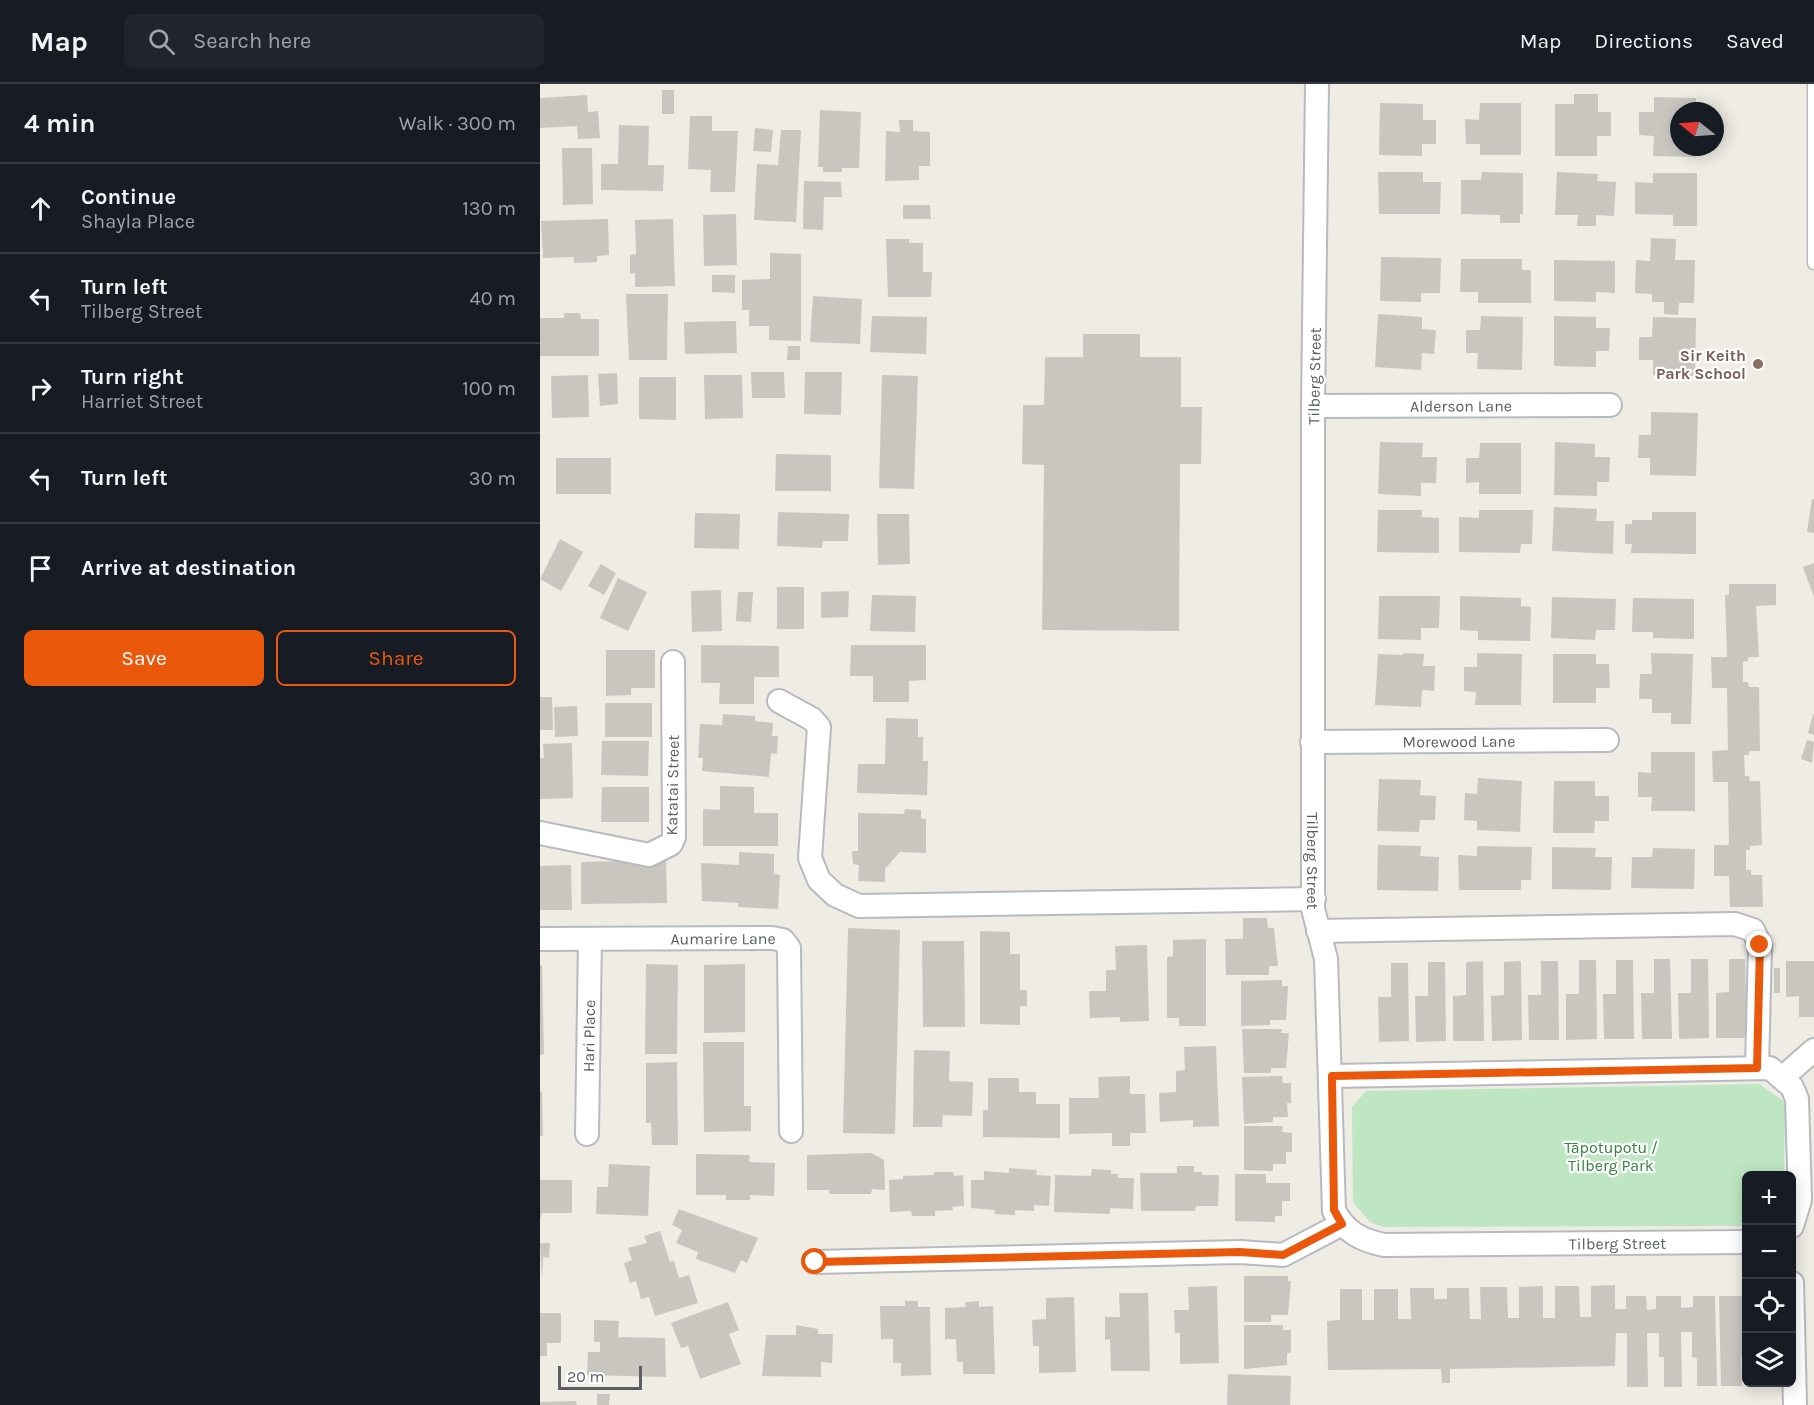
<!DOCTYPE html>
<meta charset="utf-8">
<style>
:root{--surface:#171b24;--page:#20242c;--text:#f1f3f6;--muted:#9ea1a6;--line:#363941;--accent:#ea580c}
body{margin:0;font-family:Karla,sans-serif;background:var(--page);color:var(--text)}
.controls{position:absolute;right:18px;bottom:18px;display:grid;overflow:hidden;border-radius:9px;box-shadow:0 3px 15px #0003}
.controls button{width:54px;height:54px;display:grid;place-items:center;padding:0;border:0;border-bottom:2px solid var(--line);background:var(--surface);color:var(--text);font:30px sans-serif}
.compass{position:absolute;left:1130px;top:18px;width:54px;height:54px;border-radius:50%;background:var(--surface);box-shadow:0 3px 15px #0003;rotate:287deg}
.scale{position:absolute;left:18px;bottom:15px;width:84px;box-sizing:border-box;padding-left:6px;border:3px solid #5b5e64;border-top:0;font-size:16px;line-height:21px;white-space:nowrap;color:#5b5e64;-webkit-text-stroke:4px #fff;paint-order:stroke}
.stop{position:absolute;width:18px;height:18px;margin:-14px;border:4px solid #ea580c;border-radius:50%;background:#fff}
.stop.end{background:#ea580c;border-color:#fff;box-shadow:0 2px 6px #0008}
.list{margin:0;padding:0;list-style:none}
h2{display:flex;justify-content:space-between;align-items:center;height:78px;margin:0;padding:0 24px;font-size:26px}
h2 small{font-size:20px;font-weight:400;color:var(--muted)}
.list li{display:grid;grid-template-columns:39px 1fr auto;gap:18px;align-items:center;box-sizing:border-box;height:90px;padding:0 24px;border-top:2px solid var(--line)}
.list b{display:block;font-size:22px;white-space:nowrap}
.list p{margin:0;font-size:20px;white-space:nowrap;color:var(--muted)}
.list em{font-size:20px;font-style:normal;color:var(--muted)}
.actions{display:flex;gap:12px;padding:18px 24px}
.actions a{flex:1;padding:14px 0;border:2px solid var(--accent);border-radius:9px;text-align:center;font-size:21px;color:var(--accent)}
.actions .main{background:var(--accent);color:#fff}
.icon{flex:none;width:33px;height:33px;fill:none;stroke:currentColor;stroke-width:2;stroke-linecap:round;stroke-linejoin:round}
.map{position:relative;flex:none;width:1274px;height:1321px;overflow:hidden}
header{display:flex;align-items:center;gap:36px;box-sizing:border-box;height:84px;padding:0 30px;background:var(--surface);border-bottom:2px solid var(--line)}
header strong{font-size:28px}
nav{display:flex;gap:33px;margin-inline-start:auto;font-size:21px}
.search{width:420px;height:54px;background:var(--page);display:flex;align-items:center;gap:15px;box-sizing:border-box;padding:0 21px;border-radius:9px;color:var(--muted);font-size:22px}
main{display:flex}
aside{flex:1;background:var(--surface)}
.map>svg:first-child{display:block}
.green{fill:#bee6c2}
.building{fill:#c9c6c0}
.lines{fill:none;stroke-linecap:round;stroke-linejoin:round}
.lane-casing{stroke:#b8babf;stroke-width:15}
.street-casing{stroke:#b8babf;stroke-width:26}
.lane{stroke:#fff;stroke-width:12}
.street{stroke:#fff;stroke-width:22}
.route{stroke:#ea580c;stroke-width:8}
.education-dot{fill:#8d6e63;stroke:#fff;stroke-width:2}
.labels{text-anchor:middle;stroke-width:4.5;stroke-linejoin:round;paint-order:stroke}
.education-label{font-size:16px;font-weight:bold;fill:#785e54;stroke:#fff;text-anchor:end}
.street-label{font-size:16px;fill:#5b5e64;stroke:#fff}
.park-label{font-size:16px;fill:#33833e;stroke:#fff}
</style>
<header>
<strong>Map</strong>
<div class="search"><svg class="icon" aria-label="search" viewBox="0 0 24 24"><circle cx="10" cy="10" r="6"/><path d="M15 15l6 6"/></svg>Search here</div>
<nav><a>Map</a><a>Directions</a><a>Saved</a></nav>
</header>
<main>
<aside>
<h2>4 min<small>Walk · 300 m</small></h2>
<ul class="list">
<li><svg class="icon" aria-label="ahead" viewBox="0 0 24 24"><path d="M12 20V5M6 11l6-6 6 6"/></svg><div><b>Continue</b><p>Shayla Place</p></div><em>130 m</em></li>
<li><svg class="icon" aria-label="left" viewBox="0 0 24 24"><path d="M17 20v-9H6M10 6l-5 5 5 5"/></svg><div><b>Turn left</b><p>Tilberg Street</p></div><em>40 m</em></li>
<li><svg class="icon" aria-label="right" viewBox="0 0 24 24"><path d="M7 20v-9h11M14 6l5 5-5 5"/></svg><div><b>Turn right</b><p>Harriet Street</p></div><em>100 m</em></li>
<li><svg class="icon" aria-label="left" viewBox="0 0 24 24"><path d="M17 20v-9H6M10 6l-5 5 5 5"/></svg><div><b>Turn left</b></div><em>30 m</em></li>
<li><svg class="icon" aria-label="arrive" viewBox="0 0 24 24"><path d="M6 21V4h12l-3 4 3 4H6"/></svg><div><b>Arrive at destination</b></div></li>
</ul>
<div class="actions"><a class="main">Save</a><a>Share</a></div>
</aside>
<div class="map">
<svg width="1274" height="1321" viewBox="0 0 1274 1321">
<rect width="100%" height="100%" fill="#eeece3"/>
<path class="green" d="M1219,1000l26,18 -1,73 -38,1v50l-363,1 -13,-5 -17,-20 -1,-95 14,-16z"/>
<path class="building" d="M122,6h12v24h-12z
M1034,10h24v18h13v24h-14v20h-42v-52h19z
M47,11l1,17 10,-1 2,27 -22,1 -1,-13 -37,2v-30z
M1114,13l42,1v13h-17v36h17v10l-43,-1 1,-20 -15,-1v-23h15z
M840,19l43,1v16h13v24h-14v12l-43,-1z
M940,19h41v52h-41v-11h-14l-1,-25 14,1z
M280,26l41,2 -2,56h-17v4h-19v-5h-5z
M150,32h22v15h26l-3,61h-25l1,-22 -23,-1z
M359,36h14v11l17,1v34h-11v14l-34,1 1,-50 14,1z
M79,41l30,1 -1,39h16l-1,26 -62,-1v-26h17z
M215,44l18,2 -2,22 -18,-1z
M241,46h20l-5,92 -42,-2 3,-56 21,1z
M22,64h30l1,56 -30,1z
M838,88h45v10h18l-1,32h-61z
M942,88l41,1v41h-3v9h-20v-8l-39,-1v-34h20z
M1017,88l41,2 -1,7 19,1 -2,34 -18,-1v11h-19l1,-11h-23z
M1113,89h44v53h-24v-11l-38,-1v-32l18,1z
M264,97l37,1 1,15h-18l-1,33 -20,-1z
M363,121h27l1,14h-28z
M196,130l1,51 -33,1 -1,-51z
M68,135l1,36 -12,1v6l-23,1v-6l-31,1 -2,-37z
M133,135l2,67 -40,1v-14l-5,1v-19l6,-1 -1,-34z
M1111,154l25,1 -1,21h20l-1,43h-15l-1,12 -14,-1v-12h-12v-8l-17,-1 1,-33 14,1z
M346,155h23v4h14v29h9l-1,25h-43z
M230,169l31,1v87l-32,-1v-14h-20v-16h-7v-30l28,-1z
M841,173l60,1 -1,35h-19v9l-41,-1z
M921,175h61v11h9v33h-53v-11h-18z
M1014,176l61,1v32l-19,-1v10l-42,-1z
M172,191h23v18l-23,-1z
M86,210h42l-1,66h-38z
M273,212l49,3 -2,45 -50,-2z
M24,229h16l1,6h18v37h-59v-38h24z
M838,230l44,3v12l14,1 -2,24 -12,-1 -1,17 -46,-3z
M332,232l55,1 -1,37 -56,-2z
M941,232l42,1 -1,53 -45,-1 1,-16h-12v-23h14z
M1014,232l42,1v11h14l-1,23h-13v16l-42,-1z
M1113,233l43,1 -1,58 -42,-1v-15h-14v-23h13z
M196,237l1,32 -52,1 -1,-32z
M543,250h57v23h41v50h21l-1,57h-21l-1,167 -137,-1 2,-165 -22,-1 1,-59h21l1,-48h38z
M248,262h12v14h-13z
M211,288h33l1,26h-33z
M265,288h37l-1,43 -37,-1z
M77,289l1,31 -18,2 -2,-32z
M48,291l1,42 -37,1 -1,-42z
M164,291h38l1,43 -38,1z
M342,291l36,1 -4,113 -35,-1z
M99,293h37v43l-37,-1z
M1111,328l47,1 -2,63 -46,-1v-17h-12l1,-23h12z
M840,358l43,1 -1,14h15l-1,26h-15v13l-43,-2z
M1015,358l40,2v13h15l-1,25h-12v14l-43,-1z
M940,359h41v51h-42v-12l-13,1v-25h13z
M236,370l55,1v36h-56z
M16,374h55v36h-55z
M1272,415h2v34l-7,-1z
M1014,423l43,2 -1,12h18l-1,33 -61,-3z
M838,426h44v7l17,1v35l-62,-1z
M939,426h54l-1,34h-11l-1,9 -61,-1v-35l20,1z
M238,428l71,2 -1,27h-25l-1,7 -45,-2z
M1112,428h44v42l-65,-1 1,-9h-7v-20h7v-4h20z
M155,429l45,1 -1,35 -45,-1z
M337,430h32l1,50 -32,1z
M20,455l23,13 -22,39 -21,-12z
M1274,479v34l-11,-30z
M61,480l15,9 -12,22 -16,-9z
M78,494l29,14 -19,39 -28,-13z
M1189,500h47v21l-20,1 3,51h-11v4l-5,1v20h5l1,5h10l1,64h-11v4h-5l1,21h4l1,5h10l2,64 -12,1v4h-4v20h5v5h11l1,32h-33l-1,-31h-15v-31h15l-1,-63h-15l-1,-31 16,-1 -1,-62h-15l-1,-31h16l-2,-62h4z
M237,503h27v42h-27z
M181,506l1,41 -30,1 -1,-41z
M309,507l-1,26 -27,1v-26z
M198,508h15l-2,30 -15,-1z
M332,511l44,1 -1,36 -45,-1z
M839,512h61l-1,32h-18v12l-43,-1z
M920,512l61,2v8l10,1 -1,34 -52,-1v-9l-18,-1z
M1012,513l64,2 -1,31h-19l-1,10 -44,-2z
M1093,514l61,1v40l-41,-1v-6h-21z
M161,561l78,1v31h-25v27h-35l1,-21h-19z
M311,561h75v35l-17,1v21h-36v-26h-23z
M66,566h49v38h-24v7l-25,1z
M863,569l21,1 -1,12h12l-1,25 -12,-1 -1,17 -46,-2 3,-51 25,1z
M937,569l45,1 -1,51h-46l1,-13 -12,-1v-24h13z
M1111,569l42,1 -2,70h-20v-11h-19v-14h-13l1,-25h12z
M1013,570h43v10h13l1,24h-14v15h-43z
M0,613h12l1,33h-13z
M65,619h47v34h-47z
M37,622l1,30 -23,1 -1,-30z
M183,630l32,2v5l18,2 -1,13h6l-1,18 -6,-1 -2,24 -67,-6 1,-13h-5l2,-34 22,1z
M1273,630h1v21l-6,-2z
M346,634l32,1v18h5v24h5l-1,34 -70,-2 1,-29h27z
M1267,656l7,2 -2,21 -11,-4z
M62,657h47l-1,35 -47,-1z
M32,659l1,55 -33,1v-41h4l-1,-14z
M1111,668h44v59h-44l1,-14h-14v-25l13,1z
M938,694l44,3 -2,51 -43,-2v-9l-13,-1 1,-27 12,1z
M839,695l42,1 -1,15 16,1 -1,24h-15l-1,12 -42,-1z
M1014,697h41v15h14v25h-14l-1,12h-41z
M180,702l34,1v26h24v33h-75v-37l17,1z
M62,703h47v35h-48z
M365,725l16,1v8l5,1v34l-26,-1 -15,17v13l-27,-1 1,-16 -6,-1 -1,-13h6v-38l46,1z
M838,761l43,1 -1,10 19,1 -1,34 -61,-1z
M937,762l55,1 -1,33h-10v10h-62l-1,-35 19,1z
M1012,763l44,1 -1,9h17l-1,33 -59,-1z
M1113,764l42,1 -1,40 -63,-1 1,-31h20z
M199,768l35,2v20l6,1 -2,34 -40,-2v-4l-36,-2 -1,-38 38,2z
M126,776l1,43 -86,1v-42z
M31,781l1,45h-32v-44z
M703,834h24l1,10h6l4,38h-9v9h-43l-1,-36h18z
M308,844l52,2 -5,204 -52,-1z
M440,847l30,1v22h10v36h7v16h-7v19l-40,-1z
M666,855v87h-27v-8h-12v-61l6,-1v-16z
M382,857h42l1,86h-42z
M607,861l2,76 -29,1v-5l-30,1 -1,-27h17v-21h10l-1,-24z
M1114,875h16l2,80h-30l-1,-46h13z
M1151,875h17l1,79 -30,1 -1,-46h13z
M1189,875h16l2,79h-31v-45l13,-1z
M1039,876h17l1,79 -31,1v-46h13z
M1076,876h17l1,79h-30l-1,-45h13z
M943,877l1,80h-31v-45l13,-1v-33z
M981,877l1,79 -30,1 -1,-45 13,-1v-33z
M1001,877h17l1,79h-30l-1,-45h13z
M1246,877h28v56h-15v-21l-13,1z
M888,878h17l1,79 -30,1 -1,-46h13z
M851,879h17l1,78 -30,1 -1,-45h13z
M106,880l32,1 -1,89h-32z
M205,880v68l-41,1v-68z
M0,881h2l2,89 -4,1z
M1234,884h6v25h-6z
M742,896v6h6l-2,34h-16v5l-29,1v-45z
M702,945h40l-1,4h8l-3,35h-15v5h-27z
M163,958h41v64h7v25l-47,1z
M676,962l3,80 -26,1v-7l-33,2 -1,-29 17,-1v-21l9,-1 -1,-23z
M374,966l36,1 -1,30 24,1 -1,34 -29,-1 -1,12h-29z
M137,978l1,83h-26l-1,-22h-5v-60z
M590,992v18h15l1,39h-16v13h-18v-13l-43,1v-36h30l-1,-21z
M742,992l1,7h8v20h-4l1,14h-15v5l-29,2 -2,-47z
M448,994h31v14h17v12h24v34l-77,-1v-27h5z
M2,1007l1,45h-3v-44z
M704,1042h39l-1,6 10,1v19h-6v12h-13v7l-29,-1z
M331,1069l13,7 1,30 -13,-1 -1,5h-42v-4h-22v-35z
M156,1070l54,1 -1,7 26,1 -1,33 -24,-1v5h-24v-5h-30z
M69,1080l41,2 -2,50 -52,-2 1,-27h11z
M637,1082h17v6h8v3h17l-1,31h-22l-1,5h-54l-1,-38h37z
M469,1084l28,2 -1,5 15,1 -2,30 -15,-1v6l-19,-1v5l-21,-1 1,-4 -24,-2v-28h13v-9l25,2z
M552,1085l19,1v4h7v4h16l-1,31 -23,-1v6l-56,-2 1,-37 36,1z
M394,1088h19l1,4 9,-1 1,31 -12,1 1,3 -18,1v5h-23l-1,-5 -21,1 -1,-32 14,-1v-3l31,-1z
M695,1090h31v9h24v18h-8v15h-7v6l-40,-1z
M0,1096h32v33h-30l-2,6z
M139,1125l79,29 -11,25 -6,-3 -6,13 -39,-14 2,-7 -22,-9 6,-13 -10,-5z
M120,1147l10,31 4,-1 5,17 10,-3 9,28 -43,13 -6,-19 -8,2 -5,-18 -6,2 -6,-20 8,-3 -4,-12 19,-5 -3,-7z
M0,1159h10l-1,15 -6,-1 -1,23z
M704,1192h44v5h3l-3,34h-17v7h-27z
M1075,1201v24h11v-13h20l1,14 9,-1v-13h25v12l12,-1v-11h22l2,90h-20v-28l-5,-1v-25h-11l1,55h-18v-30h-5v-24h-12l1,54h-21v-54h-11l-1,33 -165,3v14h-8l-1,-14 -113,1 -1,-49 13,-1v-31h22v31h12v-31h24v30h13l-1,-31h24v11h13v-11h22l1,31h11l-1,-32h27l1,31h11v-31l24,-1v32h12v-32h24l1,31h11v-31z
M677,1202l2,77 -39,1v-31h-5l-1,-23h15l-1,-23z
M579,1209h29l2,78h-39l-1,-32 -5,1v-23h15z
M1179,1212h25l2,37 -1,24h-4l1,29h-21z
M534,1213l2,75 -37,1v-27h-6l-1,-26 14,-1v-21z
M365,1217h13v6h12l1,68 -30,1v-13h-8v-24h-12l-1,-33h25z
M439,1217v6l14,-1 2,68h-32v-12h-6l-1,-23h-11v-31l21,-1 -1,-5z
M188,1218l11,28 -10,4 12,30 -41,15 -12,-33 -7,2 -10,-25z
M0,1229h21v30h-14v13h-7z
M54,1236l25,1 -1,16 47,1 1,39 -79,-2 1,-23h12v-10h-6z
M256,1241l22,4v5h15l-1,29 -11,-1v15l-59,-1 4,-41h30z
M704,1241h39v5h8v23h-4v12l-43,4z
M688,1290l63,2 -1,29h-63z
M57,1310h13l-1,11h-12z
M36,1317l1,4h-37v-3z"/>
<g class="lines">
<defs>
<path id="lane" d="M1274,0v179"/>
<g id="street">
<path id="s1" d="M777,0l-4,322v503l13,50 8,252c12,21 26,29 50,34l362,-3"/>
<path id="s2" d="M773,322l297,-1"/>
<path d="M239,617l33,18 7,8 -9,131 9,22 16,15 24,11 455,-7"/>
<path id="s3" d="M772,658l295,-2"/>
<path d="M0,749l109,22 22,-11 3,-7 -1,-175"/>
<path d="M778,847l417,-7 18,6 7,15 -3,123"/>
<path id="s4" d="M0,855l232,-1 11,2 6,8 2,183"/>
<path d="M792,992l438,-8 22,19 5,12 3,101 -8,26"/>
<path d="M1242,994l32,-28"/>
<path id="s5" d="M47,1050l3,-195"/>
<path d="M275,1178l425,-10 43,3 59,-31"/>
<path d="M1252,1199l3,122"/>
</g>
</defs>
<use href="#lane" class="lane-casing"/>
<use href="#street" class="street-casing"/>
<use href="#lane" class="lane"/>
<use href="#street" class="street"/>
</g>
<g class="lines">
<path class="route" d="M275,1178l425,-10 43,3 59,-31 -8,-14 -2,-134 425,-8 3,-123"/>
</g>
<circle class="education-dot" cx="1218" cy="280" r="6"/>
<g class="labels">
<g class="education-label">
<text x="1206" y="277">Sir Keith<tspan x="1206" dy="18">Park School</tspan></text>
</g>
<g class="street-label">
<text transform="translate(774 292) rotate(-89)" y="6">Tilberg Street</text>
<text dy="6" stroke="none"><textPath href="#s2" startOffset="148">Alderson Lane</textPath></text>
<text dy="6" stroke="none"><textPath href="#s3" startOffset="147">Morewood Lane</textPath></text>
<text transform="translate(132 701) rotate(-89)" y="6">Katatai Street</text>
<text dy="6" stroke="none"><textPath href="#s1" startOffset="777">Tilberg Street</textPath></text>
<text dy="6" stroke="none"><textPath href="#s4" startOffset="183">Aumarire Lane</textPath></text>
<text dy="6" stroke="none"><textPath href="#s5" startOffset="98">Hari Place</textPath></text>
<text dy="6" stroke="none"><textPath href="#s1" startOffset="1425">Tilberg Street</textPath></text>
</g>
<g class="park-label">
<text x="1071" y="1069">Tāpotupotu /<tspan x="1071" dy="18">Tilberg Park</tspan></text>
</g>
</g>
</svg>
<div class="controls">
<button>+</button>
<button>−</button>
<button><svg class="icon" aria-label="locate" viewBox="0 0 24 24"><circle cx="12" cy="12" r="6"/><path d="M12 2v4M12 18v4M2 12h4M18 12h4"/></svg></button>
<button><svg class="icon" aria-label="layers" viewBox="0 0 24 24"><path d="M12 4l9 5-9 5-9-5zM3 14l9 5 9-5"/></svg></button>
</div>
<svg class="compass" viewBox="-18 -18 36 36"><path d="M0-13l5 13h-10z" fill="#e53935"/><path d="M0 13l5-13h-10z" fill="#9ea1a6"/></svg>
<div class="scale">20 m</div>
<div class="stop" style="left:275px;top:1178px"></div>
<div class="stop end" style="left:1220px;top:861px"></div>
</div>
</main>
